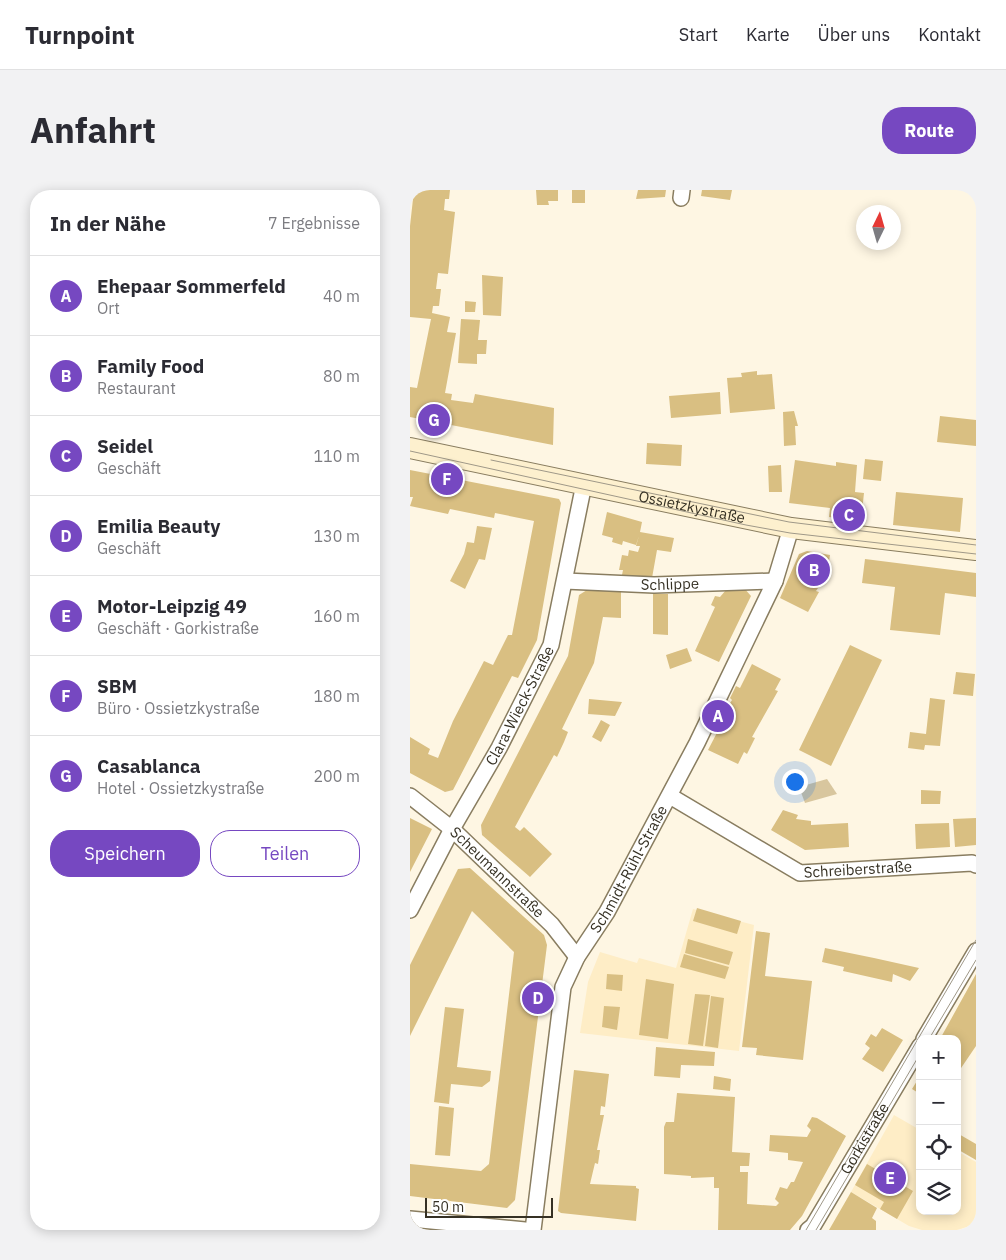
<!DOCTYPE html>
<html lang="de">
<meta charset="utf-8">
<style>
:root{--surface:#fff;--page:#f2f2f3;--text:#2b2b33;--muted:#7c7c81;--line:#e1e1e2;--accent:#7648c1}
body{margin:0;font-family:"IBM Plex Sans",sans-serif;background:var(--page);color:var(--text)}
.controls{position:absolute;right:15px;bottom:15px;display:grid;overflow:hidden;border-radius:10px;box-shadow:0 2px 12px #0003}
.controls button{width:45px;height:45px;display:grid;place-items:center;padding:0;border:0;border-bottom:1px solid var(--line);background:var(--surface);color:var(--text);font:25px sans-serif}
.compass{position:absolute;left:446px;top:15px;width:45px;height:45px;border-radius:50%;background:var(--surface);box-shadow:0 2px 12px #0003;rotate:5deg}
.scale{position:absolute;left:15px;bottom:12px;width:128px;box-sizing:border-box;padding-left:5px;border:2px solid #363124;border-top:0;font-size:14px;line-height:18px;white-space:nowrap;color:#363124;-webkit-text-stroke:4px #fff;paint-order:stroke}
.you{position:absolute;left:384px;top:591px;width:18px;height:18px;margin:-12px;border:4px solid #fff;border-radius:50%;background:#1a73e8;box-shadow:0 0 0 8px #1a73e833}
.badge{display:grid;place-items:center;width:32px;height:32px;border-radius:50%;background:var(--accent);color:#fff;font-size:16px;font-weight:700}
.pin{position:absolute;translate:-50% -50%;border:2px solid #fff;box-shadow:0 1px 5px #0006}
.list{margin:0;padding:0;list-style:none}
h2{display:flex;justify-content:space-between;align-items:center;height:65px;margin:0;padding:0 20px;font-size:21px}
h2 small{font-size:16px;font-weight:400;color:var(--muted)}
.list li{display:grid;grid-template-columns:32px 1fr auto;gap:15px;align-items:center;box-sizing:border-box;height:80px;padding:0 20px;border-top:1px solid var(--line)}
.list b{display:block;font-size:19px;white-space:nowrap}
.list p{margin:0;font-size:16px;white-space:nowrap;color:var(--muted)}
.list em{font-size:16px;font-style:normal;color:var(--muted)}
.actions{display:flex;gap:10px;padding:15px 20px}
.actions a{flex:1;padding:11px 0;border:1px solid var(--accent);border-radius:20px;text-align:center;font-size:18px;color:var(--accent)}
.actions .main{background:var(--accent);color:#fff}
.icon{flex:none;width:28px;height:28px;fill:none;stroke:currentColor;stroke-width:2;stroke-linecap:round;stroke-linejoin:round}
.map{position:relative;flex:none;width:566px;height:1040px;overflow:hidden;border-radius:20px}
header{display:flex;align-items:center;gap:30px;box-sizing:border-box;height:70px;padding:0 25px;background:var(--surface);border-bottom:1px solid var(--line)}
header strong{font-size:24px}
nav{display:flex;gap:28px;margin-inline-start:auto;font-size:18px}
.intro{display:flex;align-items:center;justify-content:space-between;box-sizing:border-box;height:120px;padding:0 30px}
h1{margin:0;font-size:35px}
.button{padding:12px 22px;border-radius:20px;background:var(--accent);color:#fff;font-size:18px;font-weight:700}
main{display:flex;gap:30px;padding:0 30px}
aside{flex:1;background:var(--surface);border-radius:20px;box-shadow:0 2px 12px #0003}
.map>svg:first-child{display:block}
.built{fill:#feedc6}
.green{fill:#d8c69e}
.building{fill:#d9bf82}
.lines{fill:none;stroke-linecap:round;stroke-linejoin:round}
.minor-casing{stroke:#897d60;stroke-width:18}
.secondary-casing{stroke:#897d60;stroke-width:22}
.minor{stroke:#fff;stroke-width:15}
.secondary{stroke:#fdf0ce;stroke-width:20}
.tram{stroke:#9f9888;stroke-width:1}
.labels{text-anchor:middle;stroke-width:4;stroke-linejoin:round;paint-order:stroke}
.street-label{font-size:15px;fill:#363124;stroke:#fff}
</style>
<header>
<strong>Turnpoint</strong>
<nav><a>Start</a><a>Karte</a><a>Über uns</a><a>Kontakt</a></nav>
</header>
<div class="intro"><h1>Anfahrt</h1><a class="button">Route</a></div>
<main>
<aside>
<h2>In der Nähe<small>7 Ergebnisse</small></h2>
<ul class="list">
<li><span class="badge">A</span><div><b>Ehepaar Sommerfeld</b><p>Ort</p></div><em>40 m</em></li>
<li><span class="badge">B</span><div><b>Family Food</b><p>Restaurant</p></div><em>80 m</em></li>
<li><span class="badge">C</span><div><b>Seidel</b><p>Geschäft</p></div><em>110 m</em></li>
<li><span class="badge">D</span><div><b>Emilia Beauty</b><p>Geschäft</p></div><em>130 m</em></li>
<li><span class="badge">E</span><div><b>Motor-Leipzig 49</b><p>Geschäft · Gorkistraße</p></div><em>160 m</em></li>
<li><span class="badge">F</span><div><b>SBM</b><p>Büro · Ossietzkystraße</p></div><em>180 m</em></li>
<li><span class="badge">G</span><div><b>Casablanca</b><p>Hotel · Ossietzkystraße</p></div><em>200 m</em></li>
</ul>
<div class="actions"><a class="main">Speichern</a><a>Teilen</a></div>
</aside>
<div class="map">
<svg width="566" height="1040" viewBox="0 0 566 1040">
<rect width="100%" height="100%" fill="#fef6e3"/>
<path class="built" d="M283,719l61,16 -15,126 -159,-18 8,-51 12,-30 37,11 2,-5 37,10z
M484,925l26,15v81h37v-60l19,11v62l-19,6h-35l-13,-4 -58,-34z"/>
<path class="green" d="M417,589l10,15 -32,9 -6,-16z"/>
<path class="building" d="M4,0h36l-1,9h-4l-1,11 11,2 -7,62 -10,-1 -2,16h5l-2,17h-6l-1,7 18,4 -3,15 9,1 -11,60 7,1 -1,6 22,3 2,-9 79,14 -1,37 -143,-28v-30l7,1 14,-69 -21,-2v-91z
M126,0h22v11h-10l1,4h-12z
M162,0h13v13h-13z
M228,0h28l-1,7 -29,2z
M292,0h30l-2,10 -29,-4z
M72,85l21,2 -2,39 -18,-1z
M55,111l11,1 -1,10h-10z
M51,129l19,1 -2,20h9l-1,14h-9v10l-19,-1z
M347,181v4l15,-1 3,35 -45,4 -3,-35 15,-1 -1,-4z
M310,202l1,22 -50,4 -2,-22z
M384,221l4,15h-3l1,19 -12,1 -1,-34z
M530,226l36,4v26l-39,-4z
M237,253l35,2 -1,21 -35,-2z
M455,269l18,2 -2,20 -18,-2z
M385,270l41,6v-4l21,3 -2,27 9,1 -3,28 -32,-4 1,-9 -41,-5z
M371,275l1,27h-13l-1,-26z
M0,280l149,29 2,4 -24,137 -19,38 -6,-2 -59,114 -8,2 -35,-19v-36l20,12 -2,5 10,4 15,-37 31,-60 9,4 15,-30h4l22,-114 -39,-8 -1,5 -44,-9 -2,5 -38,-8 3,-9h-3z
M486,302l67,6 -3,34 -67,-7z
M197,322l35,10 -2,10 34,6 -3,14 -14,-2 -5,28 -30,-3 1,-5h-4l3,-15 6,1 1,-6 9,2 2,-6h-4l3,-10 -3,9 -13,-4 -1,4 -10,-3 1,-4 -11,-3z
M67,336l15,2 -7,32 -6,-1 -14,30 -15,-8 14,-27 3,-12 7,1z
M397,361l23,4 -4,26 -4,1 -6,9 3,1 -11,20 -28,-14 19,-44z
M455,369l111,14v24l-31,-4 -5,42 -50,-5 5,-43 -33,-4z
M334,398l7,8 -32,66 -24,-11 20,-44 -4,-2 4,-9 5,1 6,-7z
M177,400l34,1v27l-18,-1 -9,46 -32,66 6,3 -4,10 -7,15 -3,-2 -39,72 5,4 4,-4 28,27 -22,23 -48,-42 -1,-10 87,-169 11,-61z
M243,404h15v41l-15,-1z
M440,455l32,15 -51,106 -32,-16z
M277,458l5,13 -22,8 -4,-14z
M342,474l29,15 -6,11 3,1 -26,46 3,1 -8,16 -3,-2 -6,12 -30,-14 13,-25 -4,-2 15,-23 -2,-2 6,-12 4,2z
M546,482l19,2 -2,22 -20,-2z
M520,508l15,2 -5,46 -15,-1 -1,5 -16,-2 2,-16 16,2z
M179,509l33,3 -7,14 -27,-2z
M191,530l9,5 -9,17 -9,-5z
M511,600l20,1 -1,13h-19z
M373,620l15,5 -2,4 15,2v4l37,-2 1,24 -44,3 -34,-20z
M0,628l22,11 -22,43z
M566,628v27l-21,2 -2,-28z
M539,633l1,24 -34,2 -1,-25z
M60,678l74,67 3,10 -32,255 -8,8 -97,-12v-32l71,7 8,-7 25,-212 -42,-41 -62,125v-71l48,-96z
M287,718l44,13 -4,13 -44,-13z
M346,741l14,2 -5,43 47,5 -9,79 -47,-5 1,-7 -15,-1z
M278,749l45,13 -4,13 -44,-12z
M415,758l49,10 45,10 -9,13 -17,-7 -1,8 -49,-11 1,-4 -22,-5z
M274,764l45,13 -4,12 -45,-12z
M197,784l16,1 -1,16 -16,-2z
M566,784v72l-19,28v-35h-17z
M236,789l28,5 -6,55 -29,-4z
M285,804l15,1 -7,51 -15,-2z
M301,806l13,2 -6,50 -13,-2z
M194,816l16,1 -3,23 -15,-3z
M35,817l19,2 -7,58 34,4 -1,10 -8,6 -31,-3 -2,20 -15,-2z
M472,838l21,12 -20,32 -21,-13 8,-11 -5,-4 6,-10 5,3z
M246,857l59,5 -1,14 -33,-1 -1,13 -26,-2z
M164,880l35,4 -4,33 -4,-1 -1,9h4l-7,35h3l-2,14 -3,-1 -5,21 46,2v2l3,1 -3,32 -75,-8 -3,-2z
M304,886l17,3 -1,12 -17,-2z
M510,886v18l-8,-5z
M267,903l58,4 -3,55 18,1 -1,13h-9v6h8l-1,32 29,2 3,-3 -4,-4 5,-12 7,2 4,-7h3l9,-20 -15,-2v-7l-19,-2 1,-16 37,2 4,-7 -4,-4 5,-9 5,1 29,18 -44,80 -12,14h-72l1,-42h-5v-11l-23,1v-2l-27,-2v-47l2,-5h8z
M29,916l15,2 -4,48 -15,-1z
M547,943l19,11v16l-19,-11z
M457,974l46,27 -16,28 -17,-10 4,-7 -29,-17z
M441,1002l26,16 -5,10 4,3v9h-47z"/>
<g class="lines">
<defs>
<g id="minor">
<path d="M271,8l1,-8"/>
<path id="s1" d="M155,391l89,4 121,-4"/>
<path id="s2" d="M0,606l42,33 100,96 25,32"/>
<path id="s3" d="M260,606l130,77 172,-10 4,2"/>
<path id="s4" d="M0,720l42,-81 47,-81 52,-103 33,-161"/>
<path d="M514,849l52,-88"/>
<path d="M0,1029l115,11"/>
<path id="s5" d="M123,1040l30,-243 14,-30 30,-45 90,-169 78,-162 16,-53"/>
<path id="s6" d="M398,1040l5,-4 107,-180"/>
</g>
<g id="secondary">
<path id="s7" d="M0,258l381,80 185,22"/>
</g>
</defs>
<use href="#minor" class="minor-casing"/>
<use href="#secondary" class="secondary-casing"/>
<use href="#minor" class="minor"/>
<use href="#secondary" class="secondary"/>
<path class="tram" d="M0,261l336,74 44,8 186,21
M81,270l298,62 187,23
M519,849l47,-79
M396,1040l170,-290
M406,1040l104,-176"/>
</g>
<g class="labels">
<g class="street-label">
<text dy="5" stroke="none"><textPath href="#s7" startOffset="288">Ossietzkystraße</textPath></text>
<text dy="5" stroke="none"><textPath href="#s1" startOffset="105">Schlippe</textPath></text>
<text dy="5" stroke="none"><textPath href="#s4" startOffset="232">Clara-Wieck-Straße</textPath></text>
<text dy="5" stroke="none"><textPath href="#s3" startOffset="209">Schreiberstraße</textPath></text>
<text dy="5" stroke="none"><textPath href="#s5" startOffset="380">Schmidt-Rühl-Straße</textPath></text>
<text dy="5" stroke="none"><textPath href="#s2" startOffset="116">Scheumannstraße</textPath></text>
<text dy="5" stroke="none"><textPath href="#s6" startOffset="108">Gorkistraße</textPath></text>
</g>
</g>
</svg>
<div class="controls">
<button>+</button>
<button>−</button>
<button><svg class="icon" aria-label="locate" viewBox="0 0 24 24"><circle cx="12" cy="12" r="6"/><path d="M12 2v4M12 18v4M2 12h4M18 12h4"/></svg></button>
<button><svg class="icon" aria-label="layers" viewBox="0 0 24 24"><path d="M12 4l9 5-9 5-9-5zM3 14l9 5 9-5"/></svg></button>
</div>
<svg class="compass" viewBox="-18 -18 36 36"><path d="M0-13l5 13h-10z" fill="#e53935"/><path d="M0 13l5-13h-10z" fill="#7c7c81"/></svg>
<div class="scale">50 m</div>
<div class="you"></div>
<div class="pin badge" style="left:308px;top:526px">A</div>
<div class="pin badge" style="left:404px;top:380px">B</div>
<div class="pin badge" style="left:439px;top:325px">C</div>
<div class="pin badge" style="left:128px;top:808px">D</div>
<div class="pin badge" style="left:480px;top:988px">E</div>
<div class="pin badge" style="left:37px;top:289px">F</div>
<div class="pin badge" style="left:24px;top:230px">G</div>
</div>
</main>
